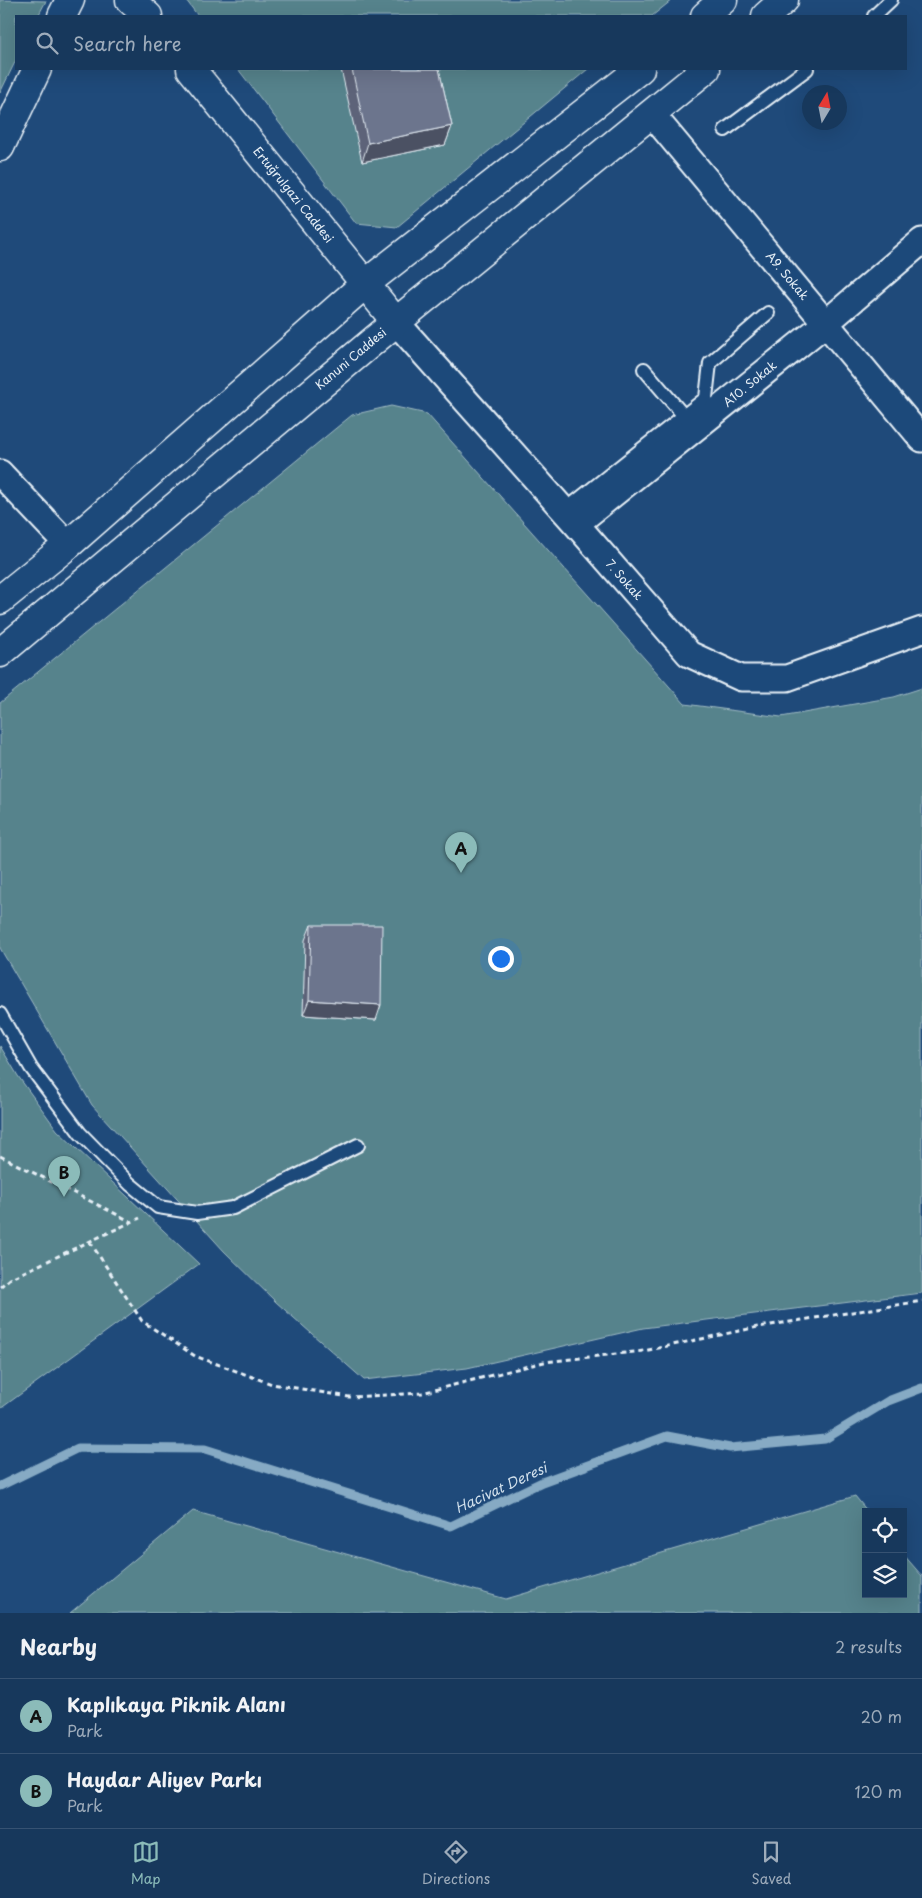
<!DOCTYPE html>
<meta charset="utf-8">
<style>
:root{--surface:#17385c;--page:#203f62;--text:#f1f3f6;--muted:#9eacbb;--line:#365272;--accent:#8bbbb9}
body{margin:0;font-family:"Playpen Sans",sans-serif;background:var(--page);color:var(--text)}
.controls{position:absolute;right:15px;bottom:15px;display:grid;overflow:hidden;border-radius:0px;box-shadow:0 5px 20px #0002}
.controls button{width:45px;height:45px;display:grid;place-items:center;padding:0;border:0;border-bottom:1px solid var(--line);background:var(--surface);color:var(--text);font:25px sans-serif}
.compass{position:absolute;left:802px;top:85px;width:45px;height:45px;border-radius:50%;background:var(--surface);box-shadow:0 5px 20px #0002;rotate:10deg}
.you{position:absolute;left:500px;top:958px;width:18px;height:18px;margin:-12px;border:4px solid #fff;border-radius:50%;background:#1a73e8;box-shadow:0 0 0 8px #1a73e833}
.badge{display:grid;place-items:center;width:32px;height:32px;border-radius:50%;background:var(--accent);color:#111;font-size:16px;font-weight:700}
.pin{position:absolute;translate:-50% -41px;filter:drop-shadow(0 1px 2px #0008)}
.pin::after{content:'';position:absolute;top:26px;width:18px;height:15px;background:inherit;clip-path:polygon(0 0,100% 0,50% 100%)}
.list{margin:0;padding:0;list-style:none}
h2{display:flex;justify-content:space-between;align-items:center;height:65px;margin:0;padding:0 20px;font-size:21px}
h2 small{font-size:16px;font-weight:400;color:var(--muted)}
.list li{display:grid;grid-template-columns:32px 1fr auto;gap:15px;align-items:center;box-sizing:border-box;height:75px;padding:0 20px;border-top:1px solid var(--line)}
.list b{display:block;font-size:19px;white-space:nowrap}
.list p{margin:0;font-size:16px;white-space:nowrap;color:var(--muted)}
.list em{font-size:16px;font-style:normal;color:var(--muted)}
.icon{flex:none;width:28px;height:28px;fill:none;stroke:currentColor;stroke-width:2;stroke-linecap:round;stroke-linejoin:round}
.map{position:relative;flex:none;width:922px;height:1613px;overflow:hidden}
.search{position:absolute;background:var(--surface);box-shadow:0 5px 20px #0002;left:15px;right:15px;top:15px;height:55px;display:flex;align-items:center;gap:12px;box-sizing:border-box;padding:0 18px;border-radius:0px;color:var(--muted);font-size:19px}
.sheet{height:215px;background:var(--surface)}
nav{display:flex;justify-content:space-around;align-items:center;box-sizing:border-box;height:70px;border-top:1px solid var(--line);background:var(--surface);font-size:14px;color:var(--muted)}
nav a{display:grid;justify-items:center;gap:2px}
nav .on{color:var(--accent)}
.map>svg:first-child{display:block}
.green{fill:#56838c;stroke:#9fbac2}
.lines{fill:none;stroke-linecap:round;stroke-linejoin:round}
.stream{stroke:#86aac4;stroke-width:9}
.lane-casing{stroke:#e8f1f8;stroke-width:16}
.street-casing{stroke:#e8f1f8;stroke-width:29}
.secondary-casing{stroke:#e8f1f8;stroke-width:31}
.primary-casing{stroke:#e8f1f8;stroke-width:31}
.path{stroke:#e8f1f8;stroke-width:3;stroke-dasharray:5 4;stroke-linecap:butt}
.lane{stroke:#1f4a7a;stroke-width:12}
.street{stroke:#1f4a7a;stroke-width:25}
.secondary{stroke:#1f4a7a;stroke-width:28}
.primary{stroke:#1f4a7a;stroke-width:28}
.wall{fill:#5d6479;stroke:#e8f1f8}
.shaded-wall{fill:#4c5163;stroke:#e8f1f8}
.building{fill:#6c748d;stroke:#e8f1f8}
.labels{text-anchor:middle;stroke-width:4;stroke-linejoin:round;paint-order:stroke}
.street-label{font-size:12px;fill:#e8f1f8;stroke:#1f4a7a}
.water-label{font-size:14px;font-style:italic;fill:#d0dfeb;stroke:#1f4a7a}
</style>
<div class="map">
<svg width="922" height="1613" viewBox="0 0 922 1613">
<rect width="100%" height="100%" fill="#1f4a7a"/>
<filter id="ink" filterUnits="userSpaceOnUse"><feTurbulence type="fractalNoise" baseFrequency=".02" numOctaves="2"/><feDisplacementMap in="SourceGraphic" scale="10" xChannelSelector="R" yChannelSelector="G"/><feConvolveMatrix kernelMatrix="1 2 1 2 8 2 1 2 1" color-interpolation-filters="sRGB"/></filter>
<g filter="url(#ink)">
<path class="green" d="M0,0l46,1 -8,15h-22v44l-16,33z
M186,0h486l-20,16h-454z
M238,69h350l-191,158 -41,-4z
M391,406l36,8 258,290 96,13 113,-20 28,-9v605l-279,35 -176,40 -103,12 -88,-78 -52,-51 -132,-146 -92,-157v-245l352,-288z
M0,1046l18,30 39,54 142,134 -199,145z
M855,1496l13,16h-2v82h37v-40l19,22v37h-852l123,-102 313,88z"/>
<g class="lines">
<path class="stream" d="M0,1486l78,-38 127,1 246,77 91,-44 125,-46 63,12 95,-9 63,-38 34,-13"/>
<defs>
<path id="lane" d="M874,16l17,-16
M725,130l82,-61
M644,369l40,47
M564,511l142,-113 4,-35 58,-50
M0,1014l31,54 49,65 50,51 28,23 39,6 36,-5 125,-63"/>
<path id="street" d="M651,113l271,326
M396,322l180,202 113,130 52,24h46l135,-48
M0,473l68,72
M576,524l250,-201 96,-82"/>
<path id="secondary" d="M130,0l18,16
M62,16l8,-16
M191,69l205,253
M0,147l37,-78"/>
<path id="primary" d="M705,16l18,-16
M766,16l18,-16
M0,600l68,-55 297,-261 275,-215
M0,653l396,-331 310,-253"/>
</defs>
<use href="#lane" class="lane-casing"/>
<use href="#street" class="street-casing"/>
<use href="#secondary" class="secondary-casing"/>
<use href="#primary" class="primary-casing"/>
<path class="path" d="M0,1156l132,66
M90,1242l52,79 53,35 77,28 77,13 73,-4 122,-31 100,-11 114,-24 164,-26
M0,1287l9,-8 131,-61"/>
<use href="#lane" class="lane"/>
<use href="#street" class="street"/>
<use href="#secondary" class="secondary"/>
<use href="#primary" class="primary"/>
</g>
<path class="wall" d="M341,69h98l13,57 -7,19 -83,17z
M311,925l65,95 -73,-5 2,-75z"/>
<path class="shaded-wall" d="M452,126l-7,19 -83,17 6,-19z
M309,1000l72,5 -5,15 -73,-5z"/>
<path class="building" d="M352,69h87l13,57 -84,17z
M311,925h71l-1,80 -72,-5z"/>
</g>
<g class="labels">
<g class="street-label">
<text transform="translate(293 195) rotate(51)" y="4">Ertuğrulgazi Caddesi</text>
<text transform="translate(787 276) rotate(50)" y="4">A9. Sokak</text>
<text transform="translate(351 359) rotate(-40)" y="4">Kanuni Caddesi</text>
<text transform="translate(750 384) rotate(-39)" y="4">A10. Sokak</text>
<text transform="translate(624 580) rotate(49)" y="4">7. Sokak</text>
</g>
<g class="water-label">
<text transform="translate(501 1488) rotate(-25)" y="5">Hacivat Deresi</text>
</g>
</g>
</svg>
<div class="controls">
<button><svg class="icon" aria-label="locate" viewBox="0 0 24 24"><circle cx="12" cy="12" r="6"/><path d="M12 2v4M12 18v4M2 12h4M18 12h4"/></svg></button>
<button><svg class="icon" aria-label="layers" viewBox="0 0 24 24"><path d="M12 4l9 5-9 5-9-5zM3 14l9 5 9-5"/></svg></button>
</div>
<svg class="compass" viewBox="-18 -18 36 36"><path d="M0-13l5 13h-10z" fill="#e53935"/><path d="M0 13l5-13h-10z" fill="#9eacbb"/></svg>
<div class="you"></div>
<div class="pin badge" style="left:461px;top:873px">A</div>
<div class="pin badge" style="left:64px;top:1197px">B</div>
<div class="search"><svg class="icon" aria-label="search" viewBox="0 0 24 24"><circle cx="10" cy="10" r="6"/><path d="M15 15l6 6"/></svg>Search here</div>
</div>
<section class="sheet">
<h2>Nearby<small>2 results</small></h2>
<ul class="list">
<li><span class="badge">A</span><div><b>Kaplıkaya Piknik Alanı</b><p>Park</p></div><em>20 m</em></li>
<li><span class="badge">B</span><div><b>Haydar Aliyev Parkı</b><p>Park</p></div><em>120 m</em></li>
</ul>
</section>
<nav>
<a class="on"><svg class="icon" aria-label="map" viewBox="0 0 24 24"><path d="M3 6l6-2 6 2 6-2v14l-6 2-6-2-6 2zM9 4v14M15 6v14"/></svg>Map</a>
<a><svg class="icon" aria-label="directions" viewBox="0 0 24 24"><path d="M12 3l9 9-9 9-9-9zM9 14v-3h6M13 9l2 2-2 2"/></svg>Directions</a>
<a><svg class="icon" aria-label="saved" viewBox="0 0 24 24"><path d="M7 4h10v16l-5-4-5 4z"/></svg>Saved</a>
</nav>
